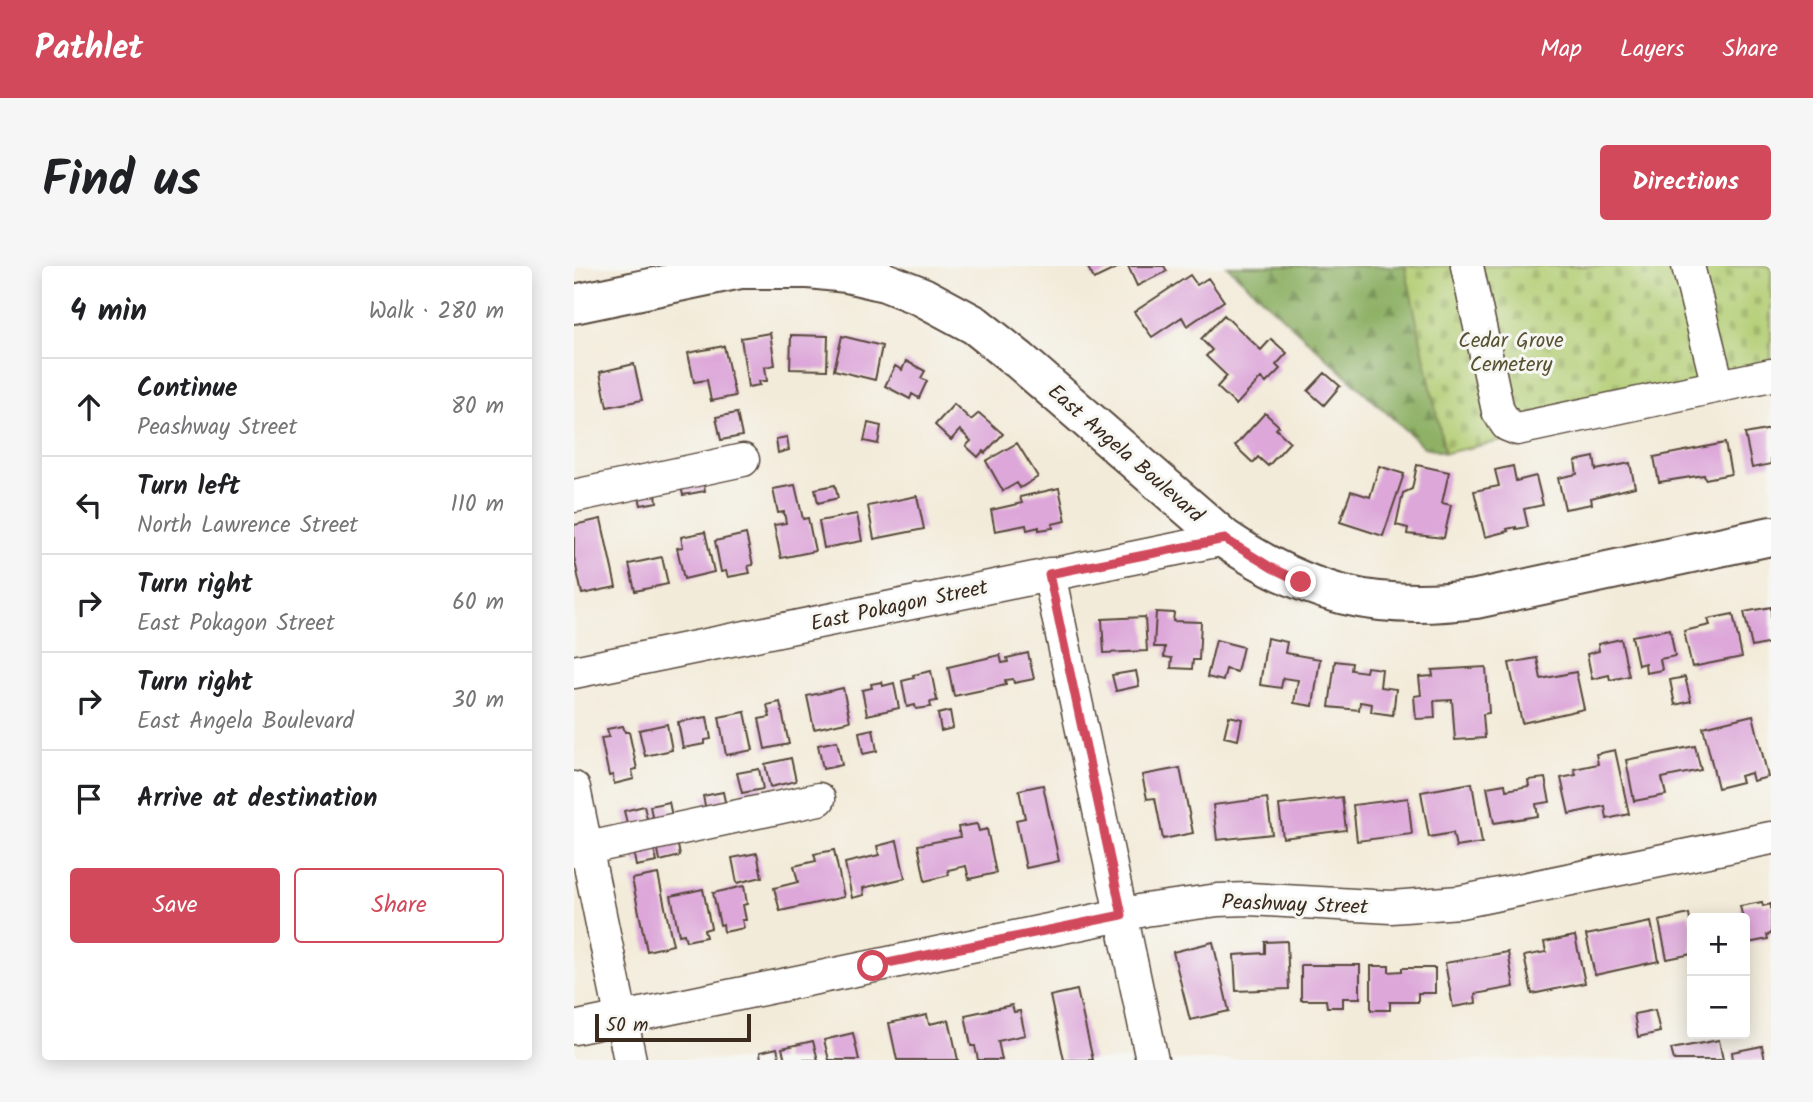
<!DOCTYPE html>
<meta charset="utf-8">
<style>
:root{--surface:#fff;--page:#f6f6f6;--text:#202124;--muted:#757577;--line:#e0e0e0;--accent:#d1495b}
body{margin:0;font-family:Kalam,sans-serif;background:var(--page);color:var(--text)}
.controls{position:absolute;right:21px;bottom:21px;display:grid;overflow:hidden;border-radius:7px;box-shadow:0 4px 18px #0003}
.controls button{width:63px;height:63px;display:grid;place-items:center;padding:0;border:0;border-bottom:2px solid var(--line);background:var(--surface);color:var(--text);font:35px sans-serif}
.scale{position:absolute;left:21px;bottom:18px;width:156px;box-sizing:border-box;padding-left:7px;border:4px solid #3b2a1e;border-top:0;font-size:19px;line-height:24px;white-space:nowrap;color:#3b2a1e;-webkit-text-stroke:5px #f6f6f2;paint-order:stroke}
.stop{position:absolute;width:21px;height:21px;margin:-16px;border:5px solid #d1495b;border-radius:50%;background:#fff}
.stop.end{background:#d1495b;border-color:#fff;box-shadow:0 2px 7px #0008}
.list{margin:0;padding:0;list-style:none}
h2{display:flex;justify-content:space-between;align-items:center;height:91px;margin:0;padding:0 28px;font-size:30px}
h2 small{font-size:23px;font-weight:400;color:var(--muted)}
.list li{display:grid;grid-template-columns:46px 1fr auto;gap:21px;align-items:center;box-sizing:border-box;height:98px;padding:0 28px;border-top:2px solid var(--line)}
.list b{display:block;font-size:26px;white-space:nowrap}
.list p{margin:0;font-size:23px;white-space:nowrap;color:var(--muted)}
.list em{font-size:23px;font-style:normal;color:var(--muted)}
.actions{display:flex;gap:14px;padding:21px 28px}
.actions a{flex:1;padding:16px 0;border:2px solid var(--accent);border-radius:7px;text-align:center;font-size:24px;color:var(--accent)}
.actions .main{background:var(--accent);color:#fff}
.icon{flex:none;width:38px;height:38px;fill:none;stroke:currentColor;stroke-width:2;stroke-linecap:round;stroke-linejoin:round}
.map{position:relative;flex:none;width:1197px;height:794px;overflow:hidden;border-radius:7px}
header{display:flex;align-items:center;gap:42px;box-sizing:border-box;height:98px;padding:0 35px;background:var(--accent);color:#fff}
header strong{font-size:33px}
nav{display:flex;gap:38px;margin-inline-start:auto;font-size:24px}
.intro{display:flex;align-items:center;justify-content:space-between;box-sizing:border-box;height:168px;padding:0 42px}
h1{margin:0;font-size:49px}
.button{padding:18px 32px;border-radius:7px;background:var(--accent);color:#fff;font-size:24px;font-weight:700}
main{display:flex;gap:42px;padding:0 42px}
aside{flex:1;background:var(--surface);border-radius:7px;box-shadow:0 4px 18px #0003}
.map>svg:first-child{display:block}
.forest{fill:url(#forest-firs);stroke:#646e42;stroke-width:2}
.cemetery{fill:url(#cemetery-stones);stroke:#777c49;stroke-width:2}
.building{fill:#dda7d9}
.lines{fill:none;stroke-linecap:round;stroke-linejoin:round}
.minor-casing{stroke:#57473a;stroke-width:35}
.major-casing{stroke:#57473a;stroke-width:42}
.minor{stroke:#fff;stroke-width:32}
.major{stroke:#fff;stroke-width:38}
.route{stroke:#d1495b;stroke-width:9}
.labels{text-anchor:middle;stroke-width:6;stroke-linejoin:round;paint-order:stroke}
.park-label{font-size:21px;fill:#595334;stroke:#f6f6f2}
.street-label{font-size:21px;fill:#3b2a1e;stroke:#f6f6f2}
</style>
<header>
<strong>Pathlet</strong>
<nav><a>Map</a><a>Layers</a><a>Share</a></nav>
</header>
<div class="intro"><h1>Find us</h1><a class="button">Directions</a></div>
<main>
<aside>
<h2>4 min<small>Walk · 280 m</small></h2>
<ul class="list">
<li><svg class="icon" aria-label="ahead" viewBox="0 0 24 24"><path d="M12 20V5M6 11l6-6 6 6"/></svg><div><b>Continue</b><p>Peashway Street</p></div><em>80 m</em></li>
<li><svg class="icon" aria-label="left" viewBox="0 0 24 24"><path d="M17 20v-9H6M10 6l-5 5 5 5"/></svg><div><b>Turn left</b><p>North Lawrence Street</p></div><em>110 m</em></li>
<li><svg class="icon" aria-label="right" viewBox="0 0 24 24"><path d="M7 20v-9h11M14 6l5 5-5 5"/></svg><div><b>Turn right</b><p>East Pokagon Street</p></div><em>60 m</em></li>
<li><svg class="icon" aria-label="right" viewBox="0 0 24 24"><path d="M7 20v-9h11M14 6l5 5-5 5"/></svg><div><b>Turn right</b><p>East Angela Boulevard</p></div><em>30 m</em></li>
<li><svg class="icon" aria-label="arrive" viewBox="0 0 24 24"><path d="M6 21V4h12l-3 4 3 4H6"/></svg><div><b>Arrive at destination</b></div></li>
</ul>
<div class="actions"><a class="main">Save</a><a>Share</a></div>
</aside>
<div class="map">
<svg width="1197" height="794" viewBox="0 0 1197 794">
<defs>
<pattern id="forest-firs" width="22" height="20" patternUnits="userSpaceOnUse" patternTransform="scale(1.75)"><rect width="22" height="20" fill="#8eb166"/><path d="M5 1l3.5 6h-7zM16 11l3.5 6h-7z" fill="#759053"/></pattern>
<pattern id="cemetery-stones" width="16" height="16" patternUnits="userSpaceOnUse" patternTransform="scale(1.75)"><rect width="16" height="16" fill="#b3ce74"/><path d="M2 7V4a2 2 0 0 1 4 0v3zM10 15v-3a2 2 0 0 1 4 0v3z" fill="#9bb164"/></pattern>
</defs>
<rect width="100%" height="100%" fill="#f6f6f2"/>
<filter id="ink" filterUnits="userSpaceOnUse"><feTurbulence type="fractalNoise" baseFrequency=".0143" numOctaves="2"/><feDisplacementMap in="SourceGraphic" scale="14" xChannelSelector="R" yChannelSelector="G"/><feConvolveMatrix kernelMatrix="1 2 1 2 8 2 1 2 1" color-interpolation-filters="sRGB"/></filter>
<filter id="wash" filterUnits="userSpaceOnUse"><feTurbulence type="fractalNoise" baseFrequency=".00686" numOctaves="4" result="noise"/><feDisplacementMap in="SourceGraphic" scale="28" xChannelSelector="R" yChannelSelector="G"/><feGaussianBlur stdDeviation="1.57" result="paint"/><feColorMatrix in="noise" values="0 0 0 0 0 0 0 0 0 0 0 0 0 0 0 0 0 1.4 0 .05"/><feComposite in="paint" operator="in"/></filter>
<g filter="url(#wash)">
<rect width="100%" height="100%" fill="#f3ebd9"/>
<path class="forest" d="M653,0h178l40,187 -21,-6z"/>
<path class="cemetery" d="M831,0h366v118l-326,69z"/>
<g id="blocks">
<path class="building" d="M513,0h34l-27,13z
M554,0h36l3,5 -30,15z
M616,9l7,10 11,-7 16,23 -37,25 -5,-9 -30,20 -18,-25z
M650,49l37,35 10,-11 16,14 -11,12 4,4 -14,14 -5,-5 -25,27 -19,-18 10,-11 -21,-20 6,-6 -11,-11z
M196,67l5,32 -10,2 2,14h-8l1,4 -12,2 -7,-49z
M217,69l37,1 -1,34 -37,-1z
M268,70l40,10 -7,34 -41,-10z
M150,80l11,50 -24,5 -4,-21 -13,2 -6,-29z
M332,95l19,10 -4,7 6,3 -8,17 -7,-4 -2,5 -25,-13 10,-20 7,4z
M60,98l8,36 -35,7 -7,-35z
M751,107l15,13 -16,19 -16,-14z
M380,138l17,16 8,-7 24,21 -18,19 -2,-2 -5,6 -12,-11 5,-5 -11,-11 -9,10 -16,-15z
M163,147l5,23 -21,4 -5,-23z
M691,147l14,13 -3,3 14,13 -22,24 -10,-9 -5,6 -18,-17z
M294,157l13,3 -3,18 -14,-3z
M1197,163v35l-19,4 -7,-34z
M213,171l2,13 -11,3 -2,-14z
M443,177l21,34 -18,11 -3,-5 -14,8 -17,-30z
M1151,177l6,31 -26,5 -1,-4 -45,7 -5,-25z
M1020,191l2,13 34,-7 5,24 -44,11 1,6 -27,5 -7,-31 19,-4 -2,-13z
M843,199l32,7 -7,31 9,2 -7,33 -37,-4 1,-6 -12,-3 7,-32 9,-4z
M805,200l25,8 -21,62 -43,-14 11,-31 19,6z
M939,200l3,15 20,-5 7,29 -19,4 4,18 -12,2v-2l-9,2 1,2 -23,6 -11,-46 25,-5 -4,-16z
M128,208l3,17 -22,4 -4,-16z
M81,219l2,17 -16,3 -4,-16z
M221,219l8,34 5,-1 7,33 -34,7 -7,-33 12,-2 -2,-11 -6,1 -5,-24z
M261,219l3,13 -20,5 -3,-14z
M485,222l7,33 -14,3 1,4 -14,2v-3l-12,3 -1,-5 -31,6 -4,-21 31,-7 -2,-6z
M343,230l7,33 -50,10 -6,-33z
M283,248l5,27 -38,7 -5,-27z
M27,253l15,68 -34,7 -8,-37v-32z
M131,266l9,40 -30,7 -7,-31 6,-1 -2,-10z
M172,268l7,31 -5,1 2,7 -22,4 -2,-6 -5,1 -6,-31z
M88,291l6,27 -33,7 -6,-27z
M1197,341v36l-19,4 -8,-35z
M582,346l18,1 -1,8 28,1 -2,38h-6l-1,9 -21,-1 1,-10 -8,-1 1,-10h-11z
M1159,348l9,43 -50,10 -8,-36 26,-6 -2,-6z
M571,351l2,34 -43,2 -2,-34z
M1096,363l5,27 -15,3 2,11 -16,3 -1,-10 -7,2 -6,-29z
M693,372l20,4 -2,11 35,6 -7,47 -19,-3 4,-23 -15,-2 -2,10 -21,-3z
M1047,373l8,37 -19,4 -1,-5 -17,4 -5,-25 12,-3 -1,-7z
M642,374l27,7 -6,25 -11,-3 -3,12 -16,-4z
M454,387l6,26 -20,4 -1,-4 -8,1 1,5 -52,11 -6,-29 52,-12 2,8 6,-1 -1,-4z
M963,392l4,21 35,-7 8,37 -62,14 -13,-60z
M761,395l17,2 -1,7 15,2 1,-5 15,2 -2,18 16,2 -3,26 -22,-3 1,-8 -12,-2 -1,8 -30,-3z
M912,401l3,46 -6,1 2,24 -30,2 -3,-40 -18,1 1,17 -19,1 -2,-23 7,-1 -2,-18 14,-1 -1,-6z
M357,405l6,30 -7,1 1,5 -15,2 -1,-4 -8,2 -5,-26 12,-3 -1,-3z
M562,405l3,15 -23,5 -4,-16z
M1111,411l6,24 -16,4 -5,-25z
M308,416l1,4 11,-3 5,25 -32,7 -5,-25 10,-2 -1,-4z
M269,422l7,33 -36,8 -7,-33z
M206,436l9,42 -24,5 -6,-30 11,-2 -3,-12z
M376,445l3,17 -12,3 -3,-17z
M171,446l8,38 -27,5 -7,-38z
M1179,449l15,62 -15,4 -2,-8 -11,3 2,6 -24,6 -15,-61z
M655,450l13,3 -4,21 -14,-3z
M133,451l4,22 -6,1v4l-22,4 -5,-26z
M93,458l5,26 -27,6 -6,-26z
M49,460l2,6h4l8,37 -5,1 2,9 -20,5 -1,-9 -4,1 -8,-38 8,-1 -2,-8z
M299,463l4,22 -14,3 -4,-22z
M263,475l5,24 -19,4 -5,-24z
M1121,480l6,24 -39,8 4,17 -32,6 -8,-41z
M1041,484l14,64 -22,5 -2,-13 -36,8 -8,-36 15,-3 -2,-6 24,-5 -2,-10z
M217,492l5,23 -26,6 -5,-23z
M606,502l13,65 -30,6 -8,-41 -8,1 -5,-24z
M185,503l4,20 -21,4 -5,-20z
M971,512l5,24 -14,2 2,12 -44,7 -7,-36 18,-3 1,6 23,-4 -1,-6z
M898,517l10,60 -26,4 -3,-14 -24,4 -8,-45z
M469,519l16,76 -33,7 -10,-48 9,-2 -6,-28z
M149,526l4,19 -20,4 -4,-19z
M768,531l4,33 -63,8 -4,-33z
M693,532l5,36 -55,6 -4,-35z
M834,532l4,36 -55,7 -4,-36z
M95,536l4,19 -19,5 -4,-20z
M70,540l5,21 -20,4 -5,-20z
M403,558l2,7 8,-2 9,44 -27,6 -3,-13 -18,4 1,5 -24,6 -7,-36 42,-8 -2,-10z
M102,569l4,21 -20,5 -4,-22z
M78,575l5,21 -21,4 -4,-21z
M323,575l8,37 -42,10 1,7 -12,3 -7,-35 34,-8 -2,-9z
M260,584l10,47 -64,14 -6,-23 24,-6 -4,-16 22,-5 -2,-7z
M183,587l5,24 -25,6 -5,-25z
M84,608l15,71 -26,6 -15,-72z
M170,620l3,18 -4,1 3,15h-4l2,8 -20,4 -1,-8 -3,1 -7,-32z
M129,623l8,39 -7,2 2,7 -20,4 -2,-7 -5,1 -8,-39z
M1188,636l1,4 8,-2v30l-4,1 1,4 -20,4 -3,-25h-2l-3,-12z
M1115,648l1,7 2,-1v34l-25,5 -8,-38z
M1077,656l8,39 -64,14 -9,-40z
M1001,670l10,47 -53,11 -8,-38 22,-4 -2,-10z
M713,675l2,48 -53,2 -2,-36 31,-2v-11z
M639,676l16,69 -39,9 -17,-68z
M934,686l6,35 -39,7 1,9 -23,4 -8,-44z
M727,699h59v33h-17v9h-16l-1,-7h-25z
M797,700h18v6l13,-1v-3h33v25h-17v9h-28v8h-19z
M503,724l16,70h-29l-14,-64z
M438,739l2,7 6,-1 5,24 -27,6 4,19h-24l-3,-14h-4l-6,-31z
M1081,744l5,22 -22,5 -4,-23z
M353,749l2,9 20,-4 9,40h-61l-8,-37z
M279,767l6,27h-30l-5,-20z
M1145,774l4,20h-49l-3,-11z
M239,775l5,19h-33l-3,-12z
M1188,780l3,14h-32l-1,-8z
M203,782l3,12h-19l-1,-8z"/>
</g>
</g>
<g filter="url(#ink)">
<use href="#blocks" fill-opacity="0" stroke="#57473a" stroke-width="2"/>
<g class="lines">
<defs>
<path id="minor" d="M893,0l31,145 9,14 10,4 254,-54
M1114,0l30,120
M0,230l169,-36
M475,308l103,486
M0,406l651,-133
M0,522l56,272
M0,585l245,-52
M0,762l571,-118 73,-10 31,-1 142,8 69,-5 311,-64"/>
<path id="major" d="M0,38l167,-35h68l38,4 38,9 38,15 52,28 44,35 206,179c83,56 151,73 251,60l295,-63"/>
</defs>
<use href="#minor" class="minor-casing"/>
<use href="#major" class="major-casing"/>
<use href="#minor" class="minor"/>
<use href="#major" class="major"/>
</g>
</g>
<g class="lines" filter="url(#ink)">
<path class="route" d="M299,700l249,-51 -73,-341 176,-35 47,29 29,14"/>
</g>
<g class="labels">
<g class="park-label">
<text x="937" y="81">Cedar Grove<tspan x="937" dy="24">Cemetery</tspan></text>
</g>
<g class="street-label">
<text transform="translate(552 187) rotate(41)" y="7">East Angela Boulevard</text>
<text transform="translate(325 339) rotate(-12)" y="7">East Pokagon Street</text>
<text transform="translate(721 638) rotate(2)" y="7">Peashway Street</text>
</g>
</g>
</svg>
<div class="controls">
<button>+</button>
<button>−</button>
</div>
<div class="scale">50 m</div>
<div class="stop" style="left:299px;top:700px"></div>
<div class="stop end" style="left:727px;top:316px"></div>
</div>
</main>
